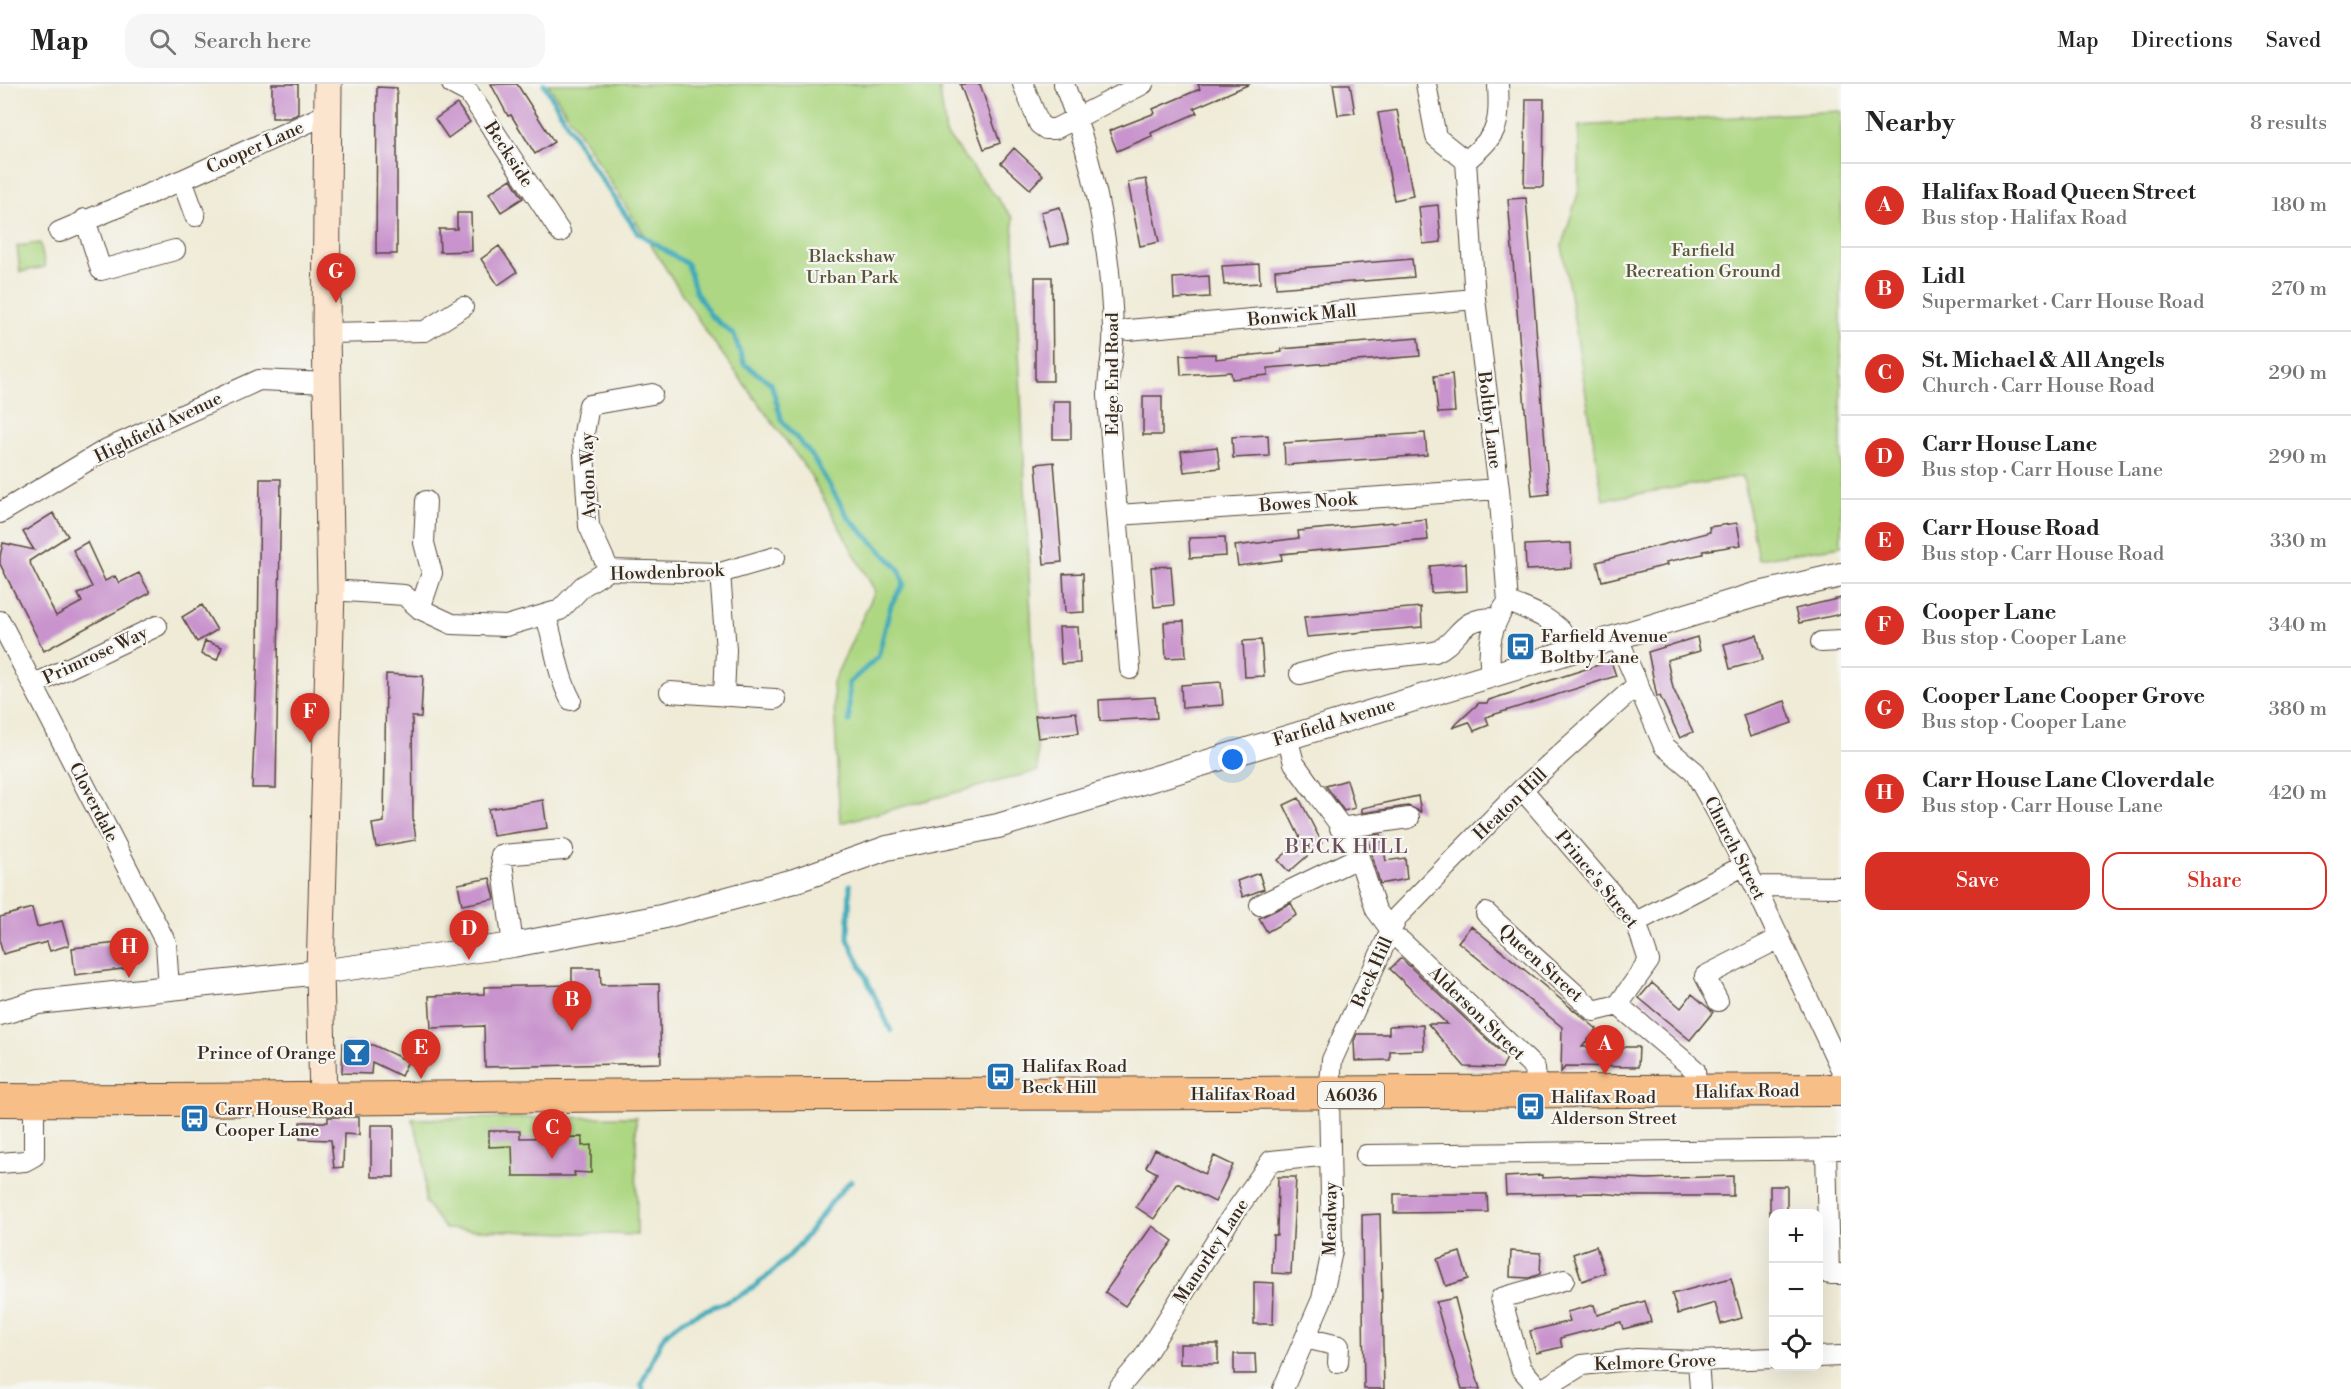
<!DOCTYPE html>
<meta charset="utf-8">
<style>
:root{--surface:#fff;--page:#f6f6f6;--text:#222;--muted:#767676;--line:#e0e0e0;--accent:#d93025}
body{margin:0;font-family:"Libre Bodoni",serif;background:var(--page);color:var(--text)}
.controls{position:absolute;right:18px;bottom:18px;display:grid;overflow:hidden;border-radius:12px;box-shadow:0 6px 24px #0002}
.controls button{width:54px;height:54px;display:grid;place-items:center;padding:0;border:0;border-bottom:2px solid var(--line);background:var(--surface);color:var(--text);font:30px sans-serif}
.you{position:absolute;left:1233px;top:676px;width:21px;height:21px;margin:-15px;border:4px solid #fff;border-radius:50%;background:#1a73e8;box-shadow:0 0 0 9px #1a73e833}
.badge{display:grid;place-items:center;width:39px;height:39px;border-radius:50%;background:var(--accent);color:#fff;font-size:20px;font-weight:700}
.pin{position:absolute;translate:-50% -50px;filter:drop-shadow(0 2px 3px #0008)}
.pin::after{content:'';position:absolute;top:32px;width:21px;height:18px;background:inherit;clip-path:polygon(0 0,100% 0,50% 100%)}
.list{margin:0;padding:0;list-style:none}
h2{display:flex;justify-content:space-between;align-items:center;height:78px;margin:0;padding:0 24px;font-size:26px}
h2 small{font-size:20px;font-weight:400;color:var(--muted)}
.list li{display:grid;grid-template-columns:39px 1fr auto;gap:18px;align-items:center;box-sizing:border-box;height:84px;padding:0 24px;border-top:2px solid var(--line)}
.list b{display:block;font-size:22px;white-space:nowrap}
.list p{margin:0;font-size:20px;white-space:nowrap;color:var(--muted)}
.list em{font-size:20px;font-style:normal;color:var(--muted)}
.actions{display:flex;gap:12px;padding:18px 24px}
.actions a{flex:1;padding:14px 0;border:2px solid var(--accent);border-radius:18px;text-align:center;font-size:21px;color:var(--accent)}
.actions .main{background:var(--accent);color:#fff}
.icon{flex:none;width:33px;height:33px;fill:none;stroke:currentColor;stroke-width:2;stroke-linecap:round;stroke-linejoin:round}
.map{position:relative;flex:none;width:1841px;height:1305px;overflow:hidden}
header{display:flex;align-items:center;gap:36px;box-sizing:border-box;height:84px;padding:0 30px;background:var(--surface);border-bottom:2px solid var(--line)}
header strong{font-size:28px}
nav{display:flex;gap:33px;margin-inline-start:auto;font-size:21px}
.search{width:420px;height:54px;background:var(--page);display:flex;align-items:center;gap:15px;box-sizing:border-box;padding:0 21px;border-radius:18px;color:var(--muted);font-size:22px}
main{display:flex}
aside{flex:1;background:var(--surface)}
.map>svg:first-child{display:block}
.green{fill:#add782;stroke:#748050;stroke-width:1.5}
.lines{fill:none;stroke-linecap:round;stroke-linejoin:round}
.stream{stroke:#3baab9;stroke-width:5}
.building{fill:#c994cd}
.minor-casing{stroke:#56473a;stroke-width:22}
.tertiary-casing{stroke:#56473a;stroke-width:26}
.secondary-casing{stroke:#56473a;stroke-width:29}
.trunk-casing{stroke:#56473a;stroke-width:34}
.minor{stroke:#fff;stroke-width:20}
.tertiary{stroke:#fff;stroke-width:24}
.secondary{stroke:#fce5cf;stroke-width:27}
.trunk{stroke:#f7be87;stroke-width:32}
.labels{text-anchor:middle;stroke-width:4.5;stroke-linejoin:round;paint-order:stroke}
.shield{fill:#f6f6f2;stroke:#73675e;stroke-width:1.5}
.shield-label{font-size:16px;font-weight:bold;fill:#3b2a1e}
.street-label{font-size:18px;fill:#3b2a1e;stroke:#f6f6f2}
.park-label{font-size:18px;fill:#585537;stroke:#f6f6f2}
.poi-label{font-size:18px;fill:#3b2a1e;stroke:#f6f6f2;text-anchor:start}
.neighbourhood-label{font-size:20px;letter-spacing:1.5px;fill:#6d4f5b;stroke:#f6f6f2}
</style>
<header>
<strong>Map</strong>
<div class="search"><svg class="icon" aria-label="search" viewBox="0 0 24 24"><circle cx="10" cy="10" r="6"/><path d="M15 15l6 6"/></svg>Search here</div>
<nav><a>Map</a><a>Directions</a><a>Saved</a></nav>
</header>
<main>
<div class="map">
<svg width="1841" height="1305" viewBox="0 0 1841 1305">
<rect width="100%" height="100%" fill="#f6f6f2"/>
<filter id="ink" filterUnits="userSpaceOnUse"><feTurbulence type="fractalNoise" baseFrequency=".0167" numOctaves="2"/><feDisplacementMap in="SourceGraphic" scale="12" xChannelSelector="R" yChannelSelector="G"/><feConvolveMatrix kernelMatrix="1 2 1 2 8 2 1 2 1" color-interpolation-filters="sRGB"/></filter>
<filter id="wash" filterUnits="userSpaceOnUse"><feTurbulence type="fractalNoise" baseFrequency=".008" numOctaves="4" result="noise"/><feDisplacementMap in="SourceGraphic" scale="24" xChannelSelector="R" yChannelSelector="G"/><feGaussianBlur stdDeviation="1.35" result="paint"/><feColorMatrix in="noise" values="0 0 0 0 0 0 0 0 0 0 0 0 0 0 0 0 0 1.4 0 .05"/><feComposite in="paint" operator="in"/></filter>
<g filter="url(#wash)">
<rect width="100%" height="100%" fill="#efebd7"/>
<path class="green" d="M548,0h391l7,50 67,84 25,553 -198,52 -7,-141 42,-91 -67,-120 -101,-138z
M1841,27v435l-83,13 -15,-83 -140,24 -41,-255 17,-55v-64z
M40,159l5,24 -25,5 -3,-26z
M636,1033l1,118 -192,-6 -20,-27 -1,-47 -12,-36z"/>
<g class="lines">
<path class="stream" d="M544,0l43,74 51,75 49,31 9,28 15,24 23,19 10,29 27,19 11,38 30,35 36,61 51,52 5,15 -13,21 -13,52 -29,26v38
M850,801l-2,54 43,92
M643,1305l-2,-5c7,-12 17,-41 24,-49 19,-21 47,-26 72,-38 18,-9 36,-25 50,-39 25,-24 39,-55 64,-77"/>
</g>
<g id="blocks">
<path class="building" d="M272,0h26v30l-9,4h-17z
M491,0h26l37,58 -19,12 -24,-39 -3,1z
M960,0h20l20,59 -16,6z
M1198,0h52l-56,24 3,5 -46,20 1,3 -35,15 -8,-20 46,-18 -2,-4 47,-20z
M1333,0h17l5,29 -17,2z
M377,3l20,1v166h-21z
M1526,15h18l-1,88h-19z
M457,20l13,18 -22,16 -13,-19z
M1397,26l16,86 -19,4 -16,-87z
M1014,64l29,27 -13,14 -29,-26z
M511,95l12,19 -22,14 -12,-19z
M1146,95l13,63 -19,4 -12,-64z
M1526,114l23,296 -17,2 -24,-297z
M1438,121l3,37 -18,2 -4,-37z
M1060,123l9,36 -19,4 -9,-35z
M457,129h14l1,38 -32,1 -1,-23h18z
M499,162l18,26 -19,13 -17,-26z
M1412,175l2,18 -138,11 -1,-18z
M1259,180l1,19 -36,2 -2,-19z
M1209,192l1,21 -36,2 -1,-21z
M1035,193h17l1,104h-18z
M1418,254l2,18 -152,12v7l-36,4 -1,-7 -50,3 -1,-20 36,-1v5l66,-7 -1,-3z
M1452,290l3,38 -17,1 -4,-37z
M1143,312h19v39h-19z
M1053,317h18v38h-18z
M1425,349l2,22 -142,10 -1,-22z
M1268,351l1,21 -36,2 -1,-21z
M1217,363l3,21 -36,4 -3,-21z
M1054,378l8,100 -18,2 -8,-100z
M260,395h21l-5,309h-24l6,-137z
M53,429l15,23 -39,25 27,55 26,-14 -4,-8 14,-7 -19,-37 14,-8 18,39 10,-5 4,7 20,-10 11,20 -106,58 -44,-87v-8l3,-13 31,7 -11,-18z
M1426,435l2,21 -147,14 1,6 -44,6 -3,-20 64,-8 -1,-7z
M1737,439l4,22 -38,6v3l-37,8 1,3 -65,16 -5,-19 113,-30 -1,-5z
M1225,453l1,19 -36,2 -1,-20z
M1571,459l1,25 -46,2 -1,-25z
M1466,479l1,28 -36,2 -1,-27z
M1171,482l3,39 -20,2 -3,-40z
M1083,489l1,39 -19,1 -2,-39z
M1841,514v16l-42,9 -4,-14z
M202,521l15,25 -20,12 -15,-25z
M1421,523l1,20 -115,10 -3,-20z
M1184,537l2,36 -20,1 -2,-36z
M1059,543h19l2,36 -19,1z
M1757,551l6,25 -33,9 -6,-25z
M1697,553l3,14 -33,9 6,28 20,44 -13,6 -20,-42 -3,1 -9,-45z
M1261,556l3,36 -19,1 -2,-36z
M205,557l17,6 -5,13 -16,-6z
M1611,577l5,15 -130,41 3,8 -15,6 -5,-9 -17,6 27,-25h8l2,-3z
M386,590l37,2 -2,41h-9l1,101 3,22 -40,7 -4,-23 12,-2z
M1221,598l2,23 -41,3 -1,-23z
M1155,613l2,21 -57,3 -1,-21z
M1785,617l7,22 -42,14 -7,-22z
M1076,628l3,21 -41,5 -3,-22z
M1347,696l8,28 -11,3 -18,-25z
M1418,712l3,16 -13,-6 -46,7v-5z
M1299,714l23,45 -33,29 -11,-12 23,-20 -17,-35z
M543,716l4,28 -54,8 -5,-27z
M1381,750l5,27 19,-3 2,21 -27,5 -13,-48z
M1259,789l5,16 -21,8 -6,-16z
M490,794l5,21 -33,6 -4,-21z
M1291,819l6,12 -30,17 -8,-14z
M32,824l5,19 25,-6 7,24 -19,6 -3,-9 -44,12 -3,-11v-26z
M1471,842l126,103 -15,18h57l-1,20 -72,-1 -5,6 1,-45 -104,-85z
M127,858l3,26 -55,7 -3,-27z
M1401,874l106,100 -5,10 -37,-1 -37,-43h19l-57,-55z
M572,884h28l1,17 58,-1 2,79 -176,4 -1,-41 -53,2 -2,-32 55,-2v-7l88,-2z
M1652,899l29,25 11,-14 21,18 -23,28 -51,-42z
M1423,941l1,25 -34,1v9l-35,1 -1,-20 3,-7h32v-8z
M343,959l30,2 35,16 -7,15 -29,-14 -1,12 -29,-1z
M328,1033h31v18l-15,-1 -1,33 -9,1 -3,-28 -31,-1v-17h28z
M371,1041h23v52h-23z
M489,1047h31v7l62,-1v9l9,-1v28l-17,-1 1,4h-62l-1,-30 -23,1z
M1155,1065l50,25 9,-18 19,9 -18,37 -38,-19 -23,36 -18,-12 21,-34 -11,-6z
M1542,1091v3l48,-2 57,3 86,-3v20h-99l-35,-3 -93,2 -1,-18z
M1278,1093h18l-5,97 -19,-1 1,-38h4z
M1770,1102h17v28h-17z
M1394,1110h93l1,18 -94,1z
M1380,1130l4,175h-20l-2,-174z
M1152,1142l21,15 -48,65 -20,-14z
M1596,1162l9,27 -23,8 -9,-27z
M1511,1167l30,2 -1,21 -11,4 -19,-1z
M1460,1168l8,27 -22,7 -9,-27z
M1731,1194l11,40 -21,6 -6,-21 -37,11 -6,-20z
M1254,1198l20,1 -1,41h-19z
M1455,1214l10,39 15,52h-18l-18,-58 -8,-29z
M1645,1217l6,21 -28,7 -2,-7 -61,16 2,9 -26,6 -6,-22 40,-10 -3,-9 27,-7 3,10z
M1180,1260h38v20h-38z
M1234,1270h21l1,20h-22z"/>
</g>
</g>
<g filter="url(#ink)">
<use href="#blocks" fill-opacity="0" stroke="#56473a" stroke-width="1.5"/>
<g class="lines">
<defs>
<path id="minor" d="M452,0l17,9 91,139
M1023,0l16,40 7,5h9l88,-45
M1064,0c30,78 46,160 49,244 2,23 -6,46 -5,68 6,91 15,182 22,273
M1426,0l10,53 30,24 9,138 24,190 9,113c-17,23 -21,44 -17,72
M1466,77c32,-27 34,-34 32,-77
M182,96l13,36
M85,135l16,51 74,-20
M59,148l123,-52 145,-66
M1128,246l347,-31
M326,249l99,-2 38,-24
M0,429l107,-64 152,-69 69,3
M1118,431l381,-26
M609,486l-20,-44 -6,-87 6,-34 63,-11
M720,489l6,77 -2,46
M331,506l73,5 16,14 32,15 54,2 54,-16 23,-24 26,-16 111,3 55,-16
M1508,518c28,10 52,20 66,46
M420,525l12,-36 -8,-30 2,-42
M546,532c9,29 11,58 25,84
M0,537l166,322 3,46
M1617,552l47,110 30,25 24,43 37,72 86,183
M1821,558l20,-1
M1300,590l42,-11 93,-11c26,-11 22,-35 61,-34
M33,601l124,-59
M670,608l105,7
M1287,653l7,26 18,25
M1522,705l114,133 13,39 -31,44
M1316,709l39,52 21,65 15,20
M1340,744l69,-10
M1755,802l86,1
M1260,821l99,-48
M1486,829l108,98 24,-6 77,65 2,21
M1636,838l109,-57
M1401,857l134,127 2,25
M513,861l-12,-90 62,-5
M1718,917l-13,-25 75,-38
M1826,1065l3,125h12
M1366,1071l475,-6
M0,1079l25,-2 9,-5v-56
M1305,1254l34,8 -1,17
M1818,1273l23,-1
M1698,1277l2,28
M1118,1305l24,-29 88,-141 41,-58 59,-6
M1283,1305l39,-90 10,-48 -3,-156 3,-35 59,-130 7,-14 124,-127 115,-104
M1539,1305l-18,-21 -20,-70 63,-18
M1543,1305l39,-24 55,-6 61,2 76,-3"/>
<path id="tertiary" d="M0,929l38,-11 282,-30 193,-27 148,-28 133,-36 93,-33 111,-22 757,-231 86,-20"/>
<path id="secondary" d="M323,1015l-3,-127 11,-382 -5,-257 2,-249"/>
<path id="trunk" d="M0,1016c278,2 555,-6 833,-6 336,-1 672,0 1008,-4"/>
</defs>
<use href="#minor" class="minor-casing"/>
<use href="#tertiary" class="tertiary-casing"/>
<use href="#secondary" class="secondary-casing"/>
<use href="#trunk" class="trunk-casing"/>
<use href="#minor" class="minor"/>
<use href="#tertiary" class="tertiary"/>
<use href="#secondary" class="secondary"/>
<use href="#trunk" class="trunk"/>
</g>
</g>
<defs>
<symbol id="bus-square" viewBox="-11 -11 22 22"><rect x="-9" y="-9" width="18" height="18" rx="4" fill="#1f6fb2" stroke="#f6f6f2"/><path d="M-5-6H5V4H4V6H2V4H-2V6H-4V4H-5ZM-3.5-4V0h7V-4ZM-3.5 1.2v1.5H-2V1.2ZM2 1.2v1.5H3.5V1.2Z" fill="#fff"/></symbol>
<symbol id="bar-square" viewBox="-11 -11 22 22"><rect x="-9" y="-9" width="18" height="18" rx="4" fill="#1f6fb2" stroke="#f6f6f2"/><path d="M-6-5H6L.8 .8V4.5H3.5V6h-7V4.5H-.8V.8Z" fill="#fff"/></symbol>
</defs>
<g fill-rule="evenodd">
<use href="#bus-square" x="1504" y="546" width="33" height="33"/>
<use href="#bar-square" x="340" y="952" width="33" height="33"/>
<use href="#bus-square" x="984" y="976" width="33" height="33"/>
<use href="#bus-square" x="1514" y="1006" width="33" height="33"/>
<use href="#bus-square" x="178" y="1018" width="33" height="33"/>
</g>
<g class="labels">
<rect class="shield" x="1318" y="998" width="66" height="26" rx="4.5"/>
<g class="shield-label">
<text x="1351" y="1017">A6036</text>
</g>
<g class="street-label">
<text transform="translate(255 63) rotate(-24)" y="6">Cooper Lane</text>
<text transform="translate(509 70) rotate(57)" y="6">Beckside</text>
<text transform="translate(1302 231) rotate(-5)" y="6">Bonwick Mall</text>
<text transform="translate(1112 290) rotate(-90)" y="6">Edge End Road</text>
<text transform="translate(1490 336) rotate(83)" y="6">Boltby Lane</text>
<text transform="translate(158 343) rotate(-26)" y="6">Highfield Avenue</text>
<text transform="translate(588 392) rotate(-92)" y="6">Aydon Way</text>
<text transform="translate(1308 418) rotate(-4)" y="6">Bowes Nook</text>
<text transform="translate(667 488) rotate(-2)" y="6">Howdenbrook</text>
<text transform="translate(95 571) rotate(-25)" y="6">Primrose Way</text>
<text transform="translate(1334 638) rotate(-17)" y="6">Farfield Avenue</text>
<text transform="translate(94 718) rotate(63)" y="6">Cloverdale</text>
<text transform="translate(1510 720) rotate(-44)" y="6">Heaton Hill</text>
<text transform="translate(1735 764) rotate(63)" y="6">Church Street</text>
<text transform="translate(1597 795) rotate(51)" y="6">Prince's Street</text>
<text transform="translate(1541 879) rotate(42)" y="6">Queen Street</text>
<text transform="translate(1372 888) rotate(-66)" y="6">Beck Hill</text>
<text transform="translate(1477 929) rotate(44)" y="6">Alderson Street</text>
<text transform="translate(1747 1007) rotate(-1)" y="6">Halifax Road</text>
<text x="1243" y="1016">Halifax Road</text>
<text transform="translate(1330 1135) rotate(-89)" y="6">Meadway</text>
<text transform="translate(1211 1167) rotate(-57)" y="6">Manorley Lane</text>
<text transform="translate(1655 1278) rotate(-2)" y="6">Kelmore Grove</text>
</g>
<g class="park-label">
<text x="1703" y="172">Farfield<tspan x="1703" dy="21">Recreation Ground</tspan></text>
<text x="852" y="178">Blackshaw<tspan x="852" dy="21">Urban Park</tspan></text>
</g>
<g class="poi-label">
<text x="1541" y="558">Farfield Avenue<tspan x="1541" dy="21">Boltby Lane</tspan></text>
<text x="336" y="975" text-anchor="end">Prince of Orange</text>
<text x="1022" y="988">Halifax Road<tspan x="1022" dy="21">Beck Hill</tspan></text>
<text x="1551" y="1019">Halifax Road<tspan x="1551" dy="21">Alderson Street</tspan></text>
<text x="215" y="1031">Carr House Road<tspan x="215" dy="21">Cooper Lane</tspan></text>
</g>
<g class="neighbourhood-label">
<text x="1347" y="769">BECK HILL</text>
</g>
</g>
</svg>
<div class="controls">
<button>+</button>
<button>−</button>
<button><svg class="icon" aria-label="locate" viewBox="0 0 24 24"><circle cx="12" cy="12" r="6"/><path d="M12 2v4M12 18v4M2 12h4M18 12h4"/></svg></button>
</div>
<div class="you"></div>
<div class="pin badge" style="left:1605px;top:991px">A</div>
<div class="pin badge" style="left:572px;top:947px">B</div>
<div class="pin badge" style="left:552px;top:1075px">C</div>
<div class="pin badge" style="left:469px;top:876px">D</div>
<div class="pin badge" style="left:421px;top:995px">E</div>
<div class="pin badge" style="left:310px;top:659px">F</div>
<div class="pin badge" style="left:336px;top:219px">G</div>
<div class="pin badge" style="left:129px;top:894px">H</div>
</div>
<aside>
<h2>Nearby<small>8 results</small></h2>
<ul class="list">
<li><span class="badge">A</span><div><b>Halifax Road Queen Street</b><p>Bus stop · Halifax Road</p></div><em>180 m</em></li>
<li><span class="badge">B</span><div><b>Lidl</b><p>Supermarket · Carr House Road</p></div><em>270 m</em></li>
<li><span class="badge">C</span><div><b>St. Michael &amp; All Angels</b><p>Church · Carr House Road</p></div><em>290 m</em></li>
<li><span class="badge">D</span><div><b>Carr House Lane</b><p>Bus stop · Carr House Lane</p></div><em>290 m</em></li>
<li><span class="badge">E</span><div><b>Carr House Road</b><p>Bus stop · Carr House Road</p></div><em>330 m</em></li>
<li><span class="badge">F</span><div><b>Cooper Lane</b><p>Bus stop · Cooper Lane</p></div><em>340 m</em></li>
<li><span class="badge">G</span><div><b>Cooper Lane Cooper Grove</b><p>Bus stop · Cooper Lane</p></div><em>380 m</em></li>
<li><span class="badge">H</span><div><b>Carr House Lane Cloverdale</b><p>Bus stop · Carr House Lane</p></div><em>420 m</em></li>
</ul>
<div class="actions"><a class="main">Save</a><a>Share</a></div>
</aside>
</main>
